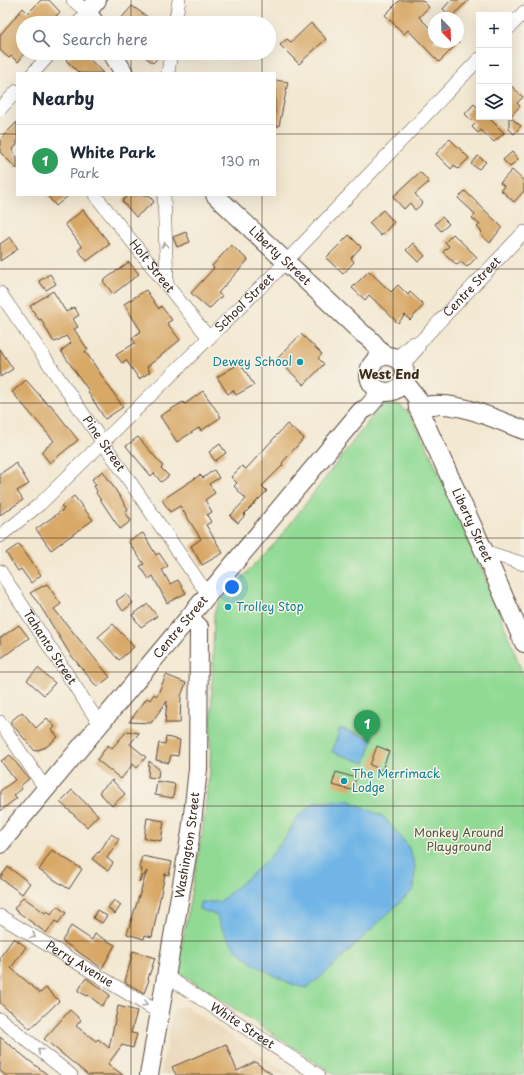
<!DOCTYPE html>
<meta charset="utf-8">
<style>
:root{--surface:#fff;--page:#f6f6f7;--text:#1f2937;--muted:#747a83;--line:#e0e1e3;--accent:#111827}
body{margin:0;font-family:"Playpen Sans",sans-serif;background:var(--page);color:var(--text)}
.controls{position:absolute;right:12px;top:12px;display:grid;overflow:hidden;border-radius:0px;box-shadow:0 4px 16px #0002}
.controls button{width:36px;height:36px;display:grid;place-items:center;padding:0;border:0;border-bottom:1px solid var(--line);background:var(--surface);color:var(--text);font:20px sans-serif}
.compass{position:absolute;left:428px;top:12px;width:36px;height:36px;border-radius:50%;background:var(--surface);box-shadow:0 4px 16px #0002;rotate:157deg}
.you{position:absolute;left:232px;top:587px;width:14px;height:14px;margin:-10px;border:3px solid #fff;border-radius:50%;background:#1a73e8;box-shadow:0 0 0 6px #1a73e833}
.badge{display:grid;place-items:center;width:26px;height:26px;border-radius:50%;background:var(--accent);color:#fff;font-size:13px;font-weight:700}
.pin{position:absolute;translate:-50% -33px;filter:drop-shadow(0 1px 2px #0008)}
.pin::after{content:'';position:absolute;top:21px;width:14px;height:12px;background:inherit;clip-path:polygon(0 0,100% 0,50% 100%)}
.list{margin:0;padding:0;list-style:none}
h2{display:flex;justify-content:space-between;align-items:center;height:52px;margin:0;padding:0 16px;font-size:17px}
h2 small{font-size:13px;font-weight:400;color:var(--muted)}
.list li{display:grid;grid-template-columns:26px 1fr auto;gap:12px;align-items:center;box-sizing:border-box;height:72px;padding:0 16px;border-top:1px solid var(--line)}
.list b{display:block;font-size:15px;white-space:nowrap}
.list p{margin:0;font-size:13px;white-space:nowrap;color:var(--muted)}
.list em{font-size:13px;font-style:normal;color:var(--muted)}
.icon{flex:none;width:22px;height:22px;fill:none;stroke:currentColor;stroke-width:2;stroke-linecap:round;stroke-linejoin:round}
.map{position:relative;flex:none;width:524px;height:1075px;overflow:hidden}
.search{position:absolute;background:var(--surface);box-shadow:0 4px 16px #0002;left:16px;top:16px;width:260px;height:44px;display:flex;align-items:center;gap:10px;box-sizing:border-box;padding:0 14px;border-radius:22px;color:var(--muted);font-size:15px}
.panel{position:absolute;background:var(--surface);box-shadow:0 4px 16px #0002;left:16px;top:72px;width:260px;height:124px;border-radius:0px}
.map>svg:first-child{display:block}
.built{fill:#ead8ba}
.green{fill:#91da94;stroke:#668259}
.water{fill:#6fb5e6;stroke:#557082}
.building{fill:#d8a866}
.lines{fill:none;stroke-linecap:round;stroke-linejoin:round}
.street-casing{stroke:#574639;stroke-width:14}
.secondary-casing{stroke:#574639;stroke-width:20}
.street{stroke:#fff;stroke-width:13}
.secondary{stroke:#fff;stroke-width:18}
.oneway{stroke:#a79f9a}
.grid{fill:none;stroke:#3b2a1e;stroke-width:1;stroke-opacity:0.55}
.culture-dot{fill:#0f9aa8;stroke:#f7f3e8;stroke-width:1.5}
.labels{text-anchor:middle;stroke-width:3;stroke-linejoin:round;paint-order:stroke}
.street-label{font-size:12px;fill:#3b2a1e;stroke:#f7f3e8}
.culture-label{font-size:12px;fill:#0d838f;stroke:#f7f3e8;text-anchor:start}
.park-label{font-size:12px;fill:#50563c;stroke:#f7f3e8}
.neighbourhood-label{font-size:13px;font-weight:bold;fill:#3b2a1e;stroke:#f7f3e8}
</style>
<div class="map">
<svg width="524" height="1075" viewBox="0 0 524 1075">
<rect width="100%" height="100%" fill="#f7f3e8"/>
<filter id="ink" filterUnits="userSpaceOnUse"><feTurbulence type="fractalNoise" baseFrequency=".025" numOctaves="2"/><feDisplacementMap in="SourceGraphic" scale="8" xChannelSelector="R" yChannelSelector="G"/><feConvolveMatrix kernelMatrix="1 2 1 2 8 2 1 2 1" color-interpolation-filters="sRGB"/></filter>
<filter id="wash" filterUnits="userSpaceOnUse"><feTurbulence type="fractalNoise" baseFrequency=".012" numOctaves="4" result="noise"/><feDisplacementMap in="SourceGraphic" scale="16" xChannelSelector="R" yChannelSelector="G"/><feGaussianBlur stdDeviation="0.9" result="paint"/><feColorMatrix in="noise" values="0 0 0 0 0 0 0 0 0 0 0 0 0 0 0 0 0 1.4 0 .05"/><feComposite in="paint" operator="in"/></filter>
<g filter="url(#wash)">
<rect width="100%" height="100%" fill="#f3e8d2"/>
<path class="built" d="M185,1006l106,69h-130l11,-63 4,-5z"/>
<path class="green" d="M384,401c24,2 30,20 40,39l67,151 33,86v398h-189l-158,-104 25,-137 8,-65 4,-156 6,-12 57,-60z"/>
<path class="water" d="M340,728l33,11 -8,24 -33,-11z
M348,800l36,17 24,29 7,20 -1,23 -94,89 -14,10c-11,-2 -19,-6 -29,-11 -32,-17 -47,-27 -61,-62l-17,-6 1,-7h19l31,-26 20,-19 17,-22 11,-19 17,-14z"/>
<g id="blocks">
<path class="building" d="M41,0h8l11,12 -11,11h-26v32l-5,7 -7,-6 -2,2 -9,-8v-15l23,-27 5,5z
M400,0h22l7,7 -10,10 15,15v10h25l-20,20 -31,-32 -4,4 -19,-19z
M451,0h18l-18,17 -8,-8z
M132,6l24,17h-39z
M311,23l15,16 -27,25 -19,-19 7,-6 4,3z
M74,53h10l19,20h-24l-13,-13z
M140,53h22l-9,10z
M275,80l13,2 -9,44h-4z
M509,84l14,13 -6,6 3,3 -10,11 11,9 -7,8 -5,-5z
M474,104l5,5v8h9l16,16 -10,9 -13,-12 -3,3 -6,-6 3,-3 -10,-10z
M17,122v23l-5,5 5,7v12l-17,-17v-13z
M450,139l19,19 -11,11 -4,-4 -3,4 -15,-15z
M512,152l6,7 -8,8 -7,-7z
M478,156l8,6 -7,7 -8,-5z
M512,170l12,11v10l-10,11 -13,-12 3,-4 -4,-3z
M420,172l9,10 -14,12 8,9 -8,7 -5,-7 -6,6 -11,-12z
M465,191l37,36 -12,16 -10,-9 2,-2 -5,-5 3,-2 -8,-7 3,-3 -3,-4 -14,-13z
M47,195h22l-13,11z
M129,195h20l5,7 -18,15 -14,-16z
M83,210l27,34 -23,17 -9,-11 4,-3 -17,-23z
M383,210l11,12 -13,14 -12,-13z
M442,217l7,7 -8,7 -6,-7z
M186,232l4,10 -13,5 -4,-10z
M453,234l24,23 -10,10 -6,-5 -4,3 -14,-13 6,-6 -4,-4z
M349,235l12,12 -10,11 3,4 -11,12 -17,-16z
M10,237l8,12 -18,12v-17z
M413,243l12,13 -7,6 -12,-12z
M231,245l17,15 -30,33 4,3 -13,13 -18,-16 23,-25 -2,-2z
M129,262l10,12 -26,20 -10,-13z
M369,271l22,21 7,-7 10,10 2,-3 14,13 -14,15 -5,-5 -7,8 -29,-28 -4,5 -13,-12z
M50,274l6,10 -10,6 -7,-9z
M146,290l13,19 2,-3 11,14 -5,3 13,17 -33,27 3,5 -11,7 -13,-19 -4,3 -6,-8 19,-12 -3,-5 9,-7 -17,-27z
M53,291l13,21 8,-5 5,8 -6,4 5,8 -4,2 14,21 -3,1 38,56 -18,12 -17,-27 1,-1 -28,-40 10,-8 -5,-7 -11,6 -2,-1 -12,-22 -2,1 -9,-14z
M301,334l21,20 -4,4 6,6 -20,21 -27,-26z
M0,349l13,20 -13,8z
M240,363l14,22 -18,10 -3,-5 -5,4 -11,-17z
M26,380l22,25 2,-1 28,36 -28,23 -9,-11 13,-11 -42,-49z
M203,391l18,26 -20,14 -1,-3 -3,1 -20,13 -17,-26 23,-14 2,2z
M287,424l17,14 -22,25 1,2 -21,21 5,5 -23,23 1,1 -7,8 -8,-7 16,-17 -12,-13 3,-3 -6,-6 11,-11 4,3z
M138,437l25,29 -2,2 8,8 -8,6 -7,-9 -3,3 -25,-30z
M220,444l6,9 -11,8 -6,-9z
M16,463l13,21 -12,7 6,9 -23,15v-41z
M214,470l5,8 -10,6 6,9 -10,7 7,12 -5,3 4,7 -5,3 17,28 -21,12 -11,-19 10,-7 -21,-33 -10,6 -8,-12 38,-25 3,3z
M103,471l25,38 -3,3 6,9 -11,8 -24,-36 1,-2 -3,-5 2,-1 -4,-6z
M74,496l19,24 -42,30 -15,-21 28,-20 -3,-3z
M143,533l13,22 3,-2 9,13 -6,4 8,14 8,-4 8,13 -19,10 -14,-27 -4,3 -9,-13 4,-2 -16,-23z
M19,544l22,31 -10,8 -10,-14 -3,2 -12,-18z
M47,584l14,20 -7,5 56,68 -13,10 -27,-33 -31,-50 -9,-11z
M126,594l7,9 -10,8 -7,-10z
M148,604l9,12 -16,11 -9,-12z
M113,624l21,23 -15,13 -21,-23z
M19,625l10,13 -29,21v-21z
M38,668l17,15 -11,12 -17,-15z
M166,675l20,8 -5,13 -1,27h-15l2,-22 -16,22 -22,-1 18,-24 3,2 4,-6 3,2z
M22,712l14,16 11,-10 8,9 -3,3 6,7 -12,10 -11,4 -25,-29z
M127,731l12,2 -9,11 16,13 -9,11 -4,-4 -12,15 -24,-19 11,-15 4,3z
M166,737l14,3 -2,16 -7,-1 -2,8 -13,-3 3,-17 6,1z
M377,746l12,5 -7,19 -12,-5z
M10,755l19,24 -9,7 2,3 -8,6 3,3 -17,13v-20l15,-11 -14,-19z
M149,761l10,8 -1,9 -10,-1z
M336,772l20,6 -4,12 -20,-5z
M112,780l13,14 -13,12 -13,-14z
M157,781l18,3 -2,14 -18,-3z
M72,790l26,25 -11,12 -27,-25z
M147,818l17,3 -3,20 -17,-3z
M111,834l8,5 -12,19 6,5 -5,8 -16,-12 6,-7 1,1z
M52,850l30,19 -13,20 -30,-19z
M142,856l30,6 -3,13 -4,-1 -13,63 -7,-2 -1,4 -17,-5 20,-63 -8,11 3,-13 -3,-1z
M8,867l22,16 -8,11 -22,-16z
M23,897l22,16 2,-2 4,3 6,-8 9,7 -8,10 -3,-2 -9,12 -32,-24z
M114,900l7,5 -6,9 -7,-6z
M97,910l10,6 -5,7 -9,-5z
M71,926l21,14 3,-6 20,11 -13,23 -40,-27z
M14,938l12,9 -15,21 29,25 6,-5 13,13 -29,28 -20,-19 -1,1 -9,-8v-46z
M133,951l22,7 -7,21 1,1 -5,13 -19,-11z
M86,978l24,17 -8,11 -14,-11 -1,1 -9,-5z
M118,1006l19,5 -6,22 6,1 -4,14 -11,-3 -14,19 15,11h-35l-44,-36 26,-29 11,10 -5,6 20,15 2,-2 11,9z
M0,1037l31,25 17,13h-43l-5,-4z
M226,1044l11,27 18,-9 18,13h-97l-4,-8z"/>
</g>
</g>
<g filter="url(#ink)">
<use href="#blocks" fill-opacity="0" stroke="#574639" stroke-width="1"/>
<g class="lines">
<defs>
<g id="street">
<path d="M73,0l14,12 -9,11"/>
<path d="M175,23l4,-23"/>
<path d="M509,28l15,-16"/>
<path d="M33,73l18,-20"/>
<path d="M168,73l3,-20"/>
<path d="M0,109l17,-18"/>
<path id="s1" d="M95,195l114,143"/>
<path d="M164,195l3,89"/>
<path id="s2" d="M0,293l199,289 10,12"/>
<path d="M395,359l18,-16"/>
<path id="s3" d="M402,366l16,-18 2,-6 104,-110"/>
<path id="s4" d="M0,536l40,-32 237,-233 202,-212"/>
<path d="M484,551l40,13"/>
<path id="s5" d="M0,571l99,152"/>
<path d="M0,722l45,66"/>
<path id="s6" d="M0,916l160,97"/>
<path id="s7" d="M166,976l152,99"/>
<path d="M0,1019l71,56"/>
</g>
<g id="secondary">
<path d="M95,23l-8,-11 10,-12"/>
<path d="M112,53l12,20"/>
<path id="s8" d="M215,195l148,139c12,7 13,15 23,22"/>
<circle cx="387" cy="374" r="18"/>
<path id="s9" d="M403,380l14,18 1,10 66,143 40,92"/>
<path d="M418,408c31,-12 76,11 106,22"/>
<path id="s10" d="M0,844l361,-433 6,-3 15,-17"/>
<path id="s11" d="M149,1075l42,-243 7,-63 1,-142 -10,-9"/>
</g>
</defs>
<use href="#street" class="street-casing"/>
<use href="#secondary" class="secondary-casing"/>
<use href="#street" class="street"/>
<use href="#secondary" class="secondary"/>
</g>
<defs><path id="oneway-chevron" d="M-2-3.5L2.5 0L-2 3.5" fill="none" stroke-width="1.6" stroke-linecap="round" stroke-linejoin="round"/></defs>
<g class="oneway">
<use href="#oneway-chevron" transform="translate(165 245) rotate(-93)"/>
<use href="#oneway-chevron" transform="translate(33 936) rotate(31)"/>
<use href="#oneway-chevron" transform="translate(145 1004) rotate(31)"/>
<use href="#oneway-chevron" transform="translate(40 1051) rotate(-142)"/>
</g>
</g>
<path class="grid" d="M131,0v23M262,0v23M393,0v1075M131,53v20M262,53v20M0,134h17M275,134h249M131,195v880M262,195v880M0,269h524M0,403h524M0,538h524M0,672h524M0,806h524M0,941h524"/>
<g class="culture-dot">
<circle cx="300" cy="362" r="4"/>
<circle cx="228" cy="607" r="4"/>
<circle cx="344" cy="781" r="4"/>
</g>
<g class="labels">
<g class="street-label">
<text dy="4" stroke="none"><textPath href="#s8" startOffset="89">Liberty Street</textPath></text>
<text dy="4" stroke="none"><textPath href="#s1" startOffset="91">Holt Street</textPath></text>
<text dy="4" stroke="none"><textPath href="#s3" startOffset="106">Centre Street</textPath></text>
<text dy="4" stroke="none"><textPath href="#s4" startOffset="338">School Street</textPath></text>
<text dy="4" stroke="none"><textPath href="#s2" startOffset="183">Pine Street</textPath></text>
<text dy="4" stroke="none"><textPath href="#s9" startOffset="162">Liberty Street</textPath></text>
<text dy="4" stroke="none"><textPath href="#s10" startOffset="282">Centre Street</textPath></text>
<text dy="4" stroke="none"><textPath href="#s5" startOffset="91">Tahanto Street</textPath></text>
<text dy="4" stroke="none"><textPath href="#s11" startOffset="233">Washington Street</textPath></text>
<text dy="4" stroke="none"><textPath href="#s6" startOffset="93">Perry Avenue</textPath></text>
<text dy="4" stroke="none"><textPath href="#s7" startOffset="91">White Street</textPath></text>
</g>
<g class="culture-label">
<text x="292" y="366" text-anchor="end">Dewey School</text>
<text x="236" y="611">Trolley Stop</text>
<text x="352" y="778">The Merrimack<tspan x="352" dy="14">Lodge</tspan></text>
</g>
<g class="park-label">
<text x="459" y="837">Monkey Around<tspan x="459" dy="14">Playground</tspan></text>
</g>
<g class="neighbourhood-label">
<text x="389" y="379">West End</text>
</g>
</g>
</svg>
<div class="controls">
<button>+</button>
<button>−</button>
<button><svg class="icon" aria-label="layers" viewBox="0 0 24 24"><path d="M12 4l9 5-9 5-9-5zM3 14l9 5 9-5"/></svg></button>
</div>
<svg class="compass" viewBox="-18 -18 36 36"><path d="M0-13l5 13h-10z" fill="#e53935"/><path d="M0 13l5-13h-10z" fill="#747a83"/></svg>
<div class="you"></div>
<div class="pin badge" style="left:367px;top:743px;background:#2e9e5b">1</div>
<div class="search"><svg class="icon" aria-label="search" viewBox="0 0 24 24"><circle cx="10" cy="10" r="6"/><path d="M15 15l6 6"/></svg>Search here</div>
<section class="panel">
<h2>Nearby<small></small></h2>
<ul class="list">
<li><span class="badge" style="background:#2e9e5b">1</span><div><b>White Park</b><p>Park</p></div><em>130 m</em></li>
</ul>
</section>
</div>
